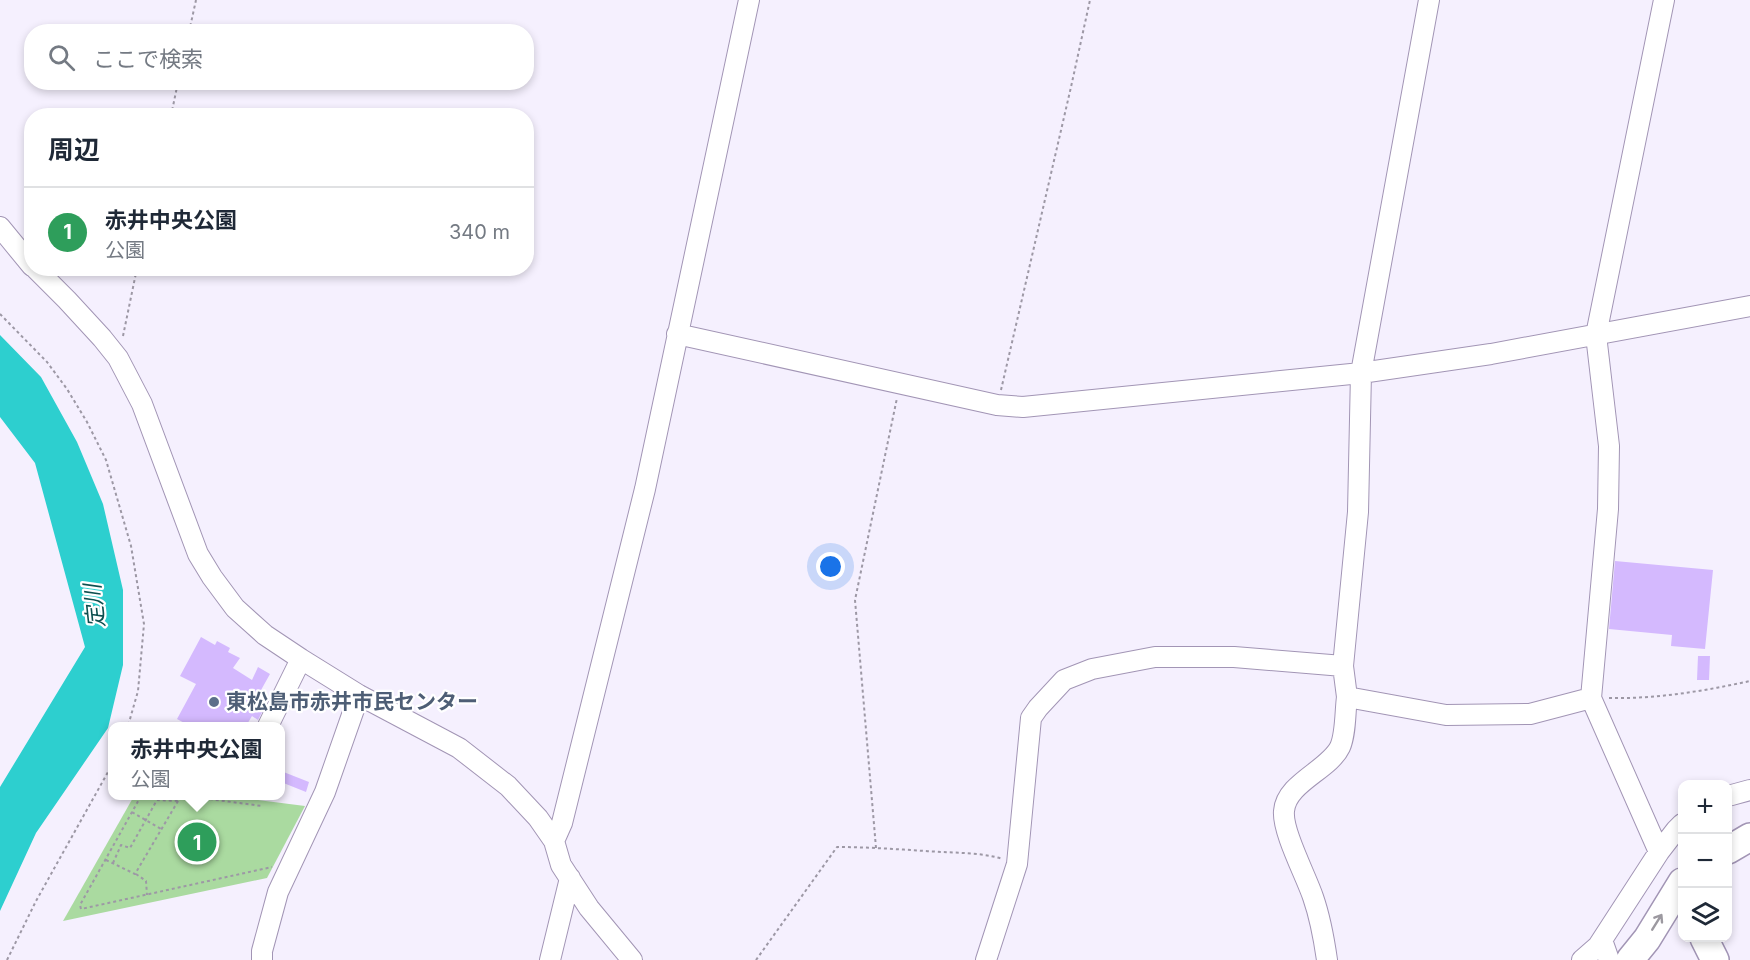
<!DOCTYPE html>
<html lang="ja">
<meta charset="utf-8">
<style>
:root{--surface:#fff;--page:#f6f6f7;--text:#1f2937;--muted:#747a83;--line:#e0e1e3;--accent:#0f766e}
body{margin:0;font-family:Inter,"Noto Sans JP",sans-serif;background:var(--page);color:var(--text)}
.controls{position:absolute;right:18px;bottom:18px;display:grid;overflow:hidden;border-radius:12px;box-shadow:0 3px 9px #0003}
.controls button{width:54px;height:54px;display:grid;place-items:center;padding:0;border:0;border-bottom:2px solid var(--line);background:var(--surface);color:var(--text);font:30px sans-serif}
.you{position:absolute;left:831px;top:567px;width:21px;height:21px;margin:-15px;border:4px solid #fff;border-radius:50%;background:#1a73e8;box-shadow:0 0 0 9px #1a73e833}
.badge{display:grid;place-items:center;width:39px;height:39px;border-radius:50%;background:var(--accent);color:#fff;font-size:20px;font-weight:700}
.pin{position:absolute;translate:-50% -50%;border:3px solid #fff;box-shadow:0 2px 6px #0006}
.popup{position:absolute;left:108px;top:722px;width:177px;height:78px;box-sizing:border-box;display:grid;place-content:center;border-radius:12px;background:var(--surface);filter:drop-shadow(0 2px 4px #0005);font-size:20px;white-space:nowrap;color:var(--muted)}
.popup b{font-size:22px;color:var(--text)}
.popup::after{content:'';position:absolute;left:50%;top:100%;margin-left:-12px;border:12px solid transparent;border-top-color:var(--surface)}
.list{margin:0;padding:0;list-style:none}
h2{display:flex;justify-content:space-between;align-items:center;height:78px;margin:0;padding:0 24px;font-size:26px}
h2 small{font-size:20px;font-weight:400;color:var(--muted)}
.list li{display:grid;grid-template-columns:39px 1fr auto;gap:18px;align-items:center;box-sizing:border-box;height:90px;padding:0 24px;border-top:2px solid var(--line)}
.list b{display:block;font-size:22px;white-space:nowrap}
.list p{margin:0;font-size:20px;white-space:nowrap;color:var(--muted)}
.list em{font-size:20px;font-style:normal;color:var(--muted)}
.icon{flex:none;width:33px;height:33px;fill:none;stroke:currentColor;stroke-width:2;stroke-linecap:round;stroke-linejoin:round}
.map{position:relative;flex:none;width:1750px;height:960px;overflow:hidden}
.search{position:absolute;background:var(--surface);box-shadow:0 3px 9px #0003;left:24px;top:24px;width:510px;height:66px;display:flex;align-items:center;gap:15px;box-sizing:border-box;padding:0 21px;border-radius:24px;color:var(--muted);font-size:22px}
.panel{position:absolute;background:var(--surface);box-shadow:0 3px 9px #0003;left:24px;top:108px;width:510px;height:168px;border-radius:24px}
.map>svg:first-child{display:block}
.green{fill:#aadaa0}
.water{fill:#2dcfcf}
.building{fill:#d4b9fe}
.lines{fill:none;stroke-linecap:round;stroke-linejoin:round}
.minor-casing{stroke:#a295b5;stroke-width:22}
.highway-casing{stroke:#a295b5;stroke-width:30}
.path{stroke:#9d98a5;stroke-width:2;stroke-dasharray:3 3;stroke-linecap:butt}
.minor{stroke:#fff;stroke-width:20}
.highway{stroke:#fff;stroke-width:27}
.oneway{stroke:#9c99a0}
.service-dot{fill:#5c6f8a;stroke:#fff;stroke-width:2}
.labels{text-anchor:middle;stroke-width:4.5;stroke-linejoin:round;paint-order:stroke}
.service-label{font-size:21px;font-weight:bold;fill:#4e5e75;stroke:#fff;text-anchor:start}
.water-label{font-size:22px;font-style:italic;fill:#0d4f4f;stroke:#fff}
</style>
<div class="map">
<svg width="1750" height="960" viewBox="0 0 1750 960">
<rect width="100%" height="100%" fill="#f5f0fe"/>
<path class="green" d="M134,796h93l78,10 -38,72 -204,43z"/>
<path class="water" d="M0,335l41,42 36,65 26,62 20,86v75l-15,63 -72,105 -36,78v-124l85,-140 -50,-184 -35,-46z"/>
<path class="building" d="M1615,561l98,9 -8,79 -34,-3 1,-11 -63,-6z
M201,637l14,8 2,-4 13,7 -2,4 12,6 -7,10 19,12 6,-13 12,7 -14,25 10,5 -8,16 -6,-4 -6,10h-56l-13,-7 19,-35 -16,-8z
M1698,656h12l-1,24h-12z
M281,771l28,11 -3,10 -25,-10z"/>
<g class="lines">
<defs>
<path id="minor" d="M0,227l32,39
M35,268l32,32 35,38 16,20 24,46 56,150 14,23 23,31 30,27 36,24 58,36 100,53 49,38 30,32 16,23 7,24 28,43 43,52
M677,334l320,71 26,2 338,-34 130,-19 259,-48
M1347,697l-4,-31 15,-154 3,-139 68,-373
M268,726l33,-67
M1728,796l22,-6
M554,841l8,-18 83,-334 104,-489
M1659,852l-68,-154 17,-189 1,-63 -13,-111 68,-335
M1602,940l7,20
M262,960v-9l16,-59 47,-100 34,-97
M550,960l20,-82
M986,960l31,-96 14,-146 7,-10 26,-28 28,-11 63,-12h79l109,9
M1327,960c-3,-21 -7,-43 -14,-63 -7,-21 -31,-66 -29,-86 2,-28 45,-41 56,-64 6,-13 5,-36 7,-50l99,18 84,-1 61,-16
M1582,960l16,-14 61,-94 17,-22 6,-6"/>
<path id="highway" d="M1728,850l22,-13
M1704,938l11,22
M1630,960l17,-21 35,-57"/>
</defs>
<use href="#minor" class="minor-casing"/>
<use href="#highway" class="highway-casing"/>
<path class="path" d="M189,32l7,-32
M171,116l7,-34
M0,314l47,48 20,27 20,33 19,38 25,86 13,78 -6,67 -10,35
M123,336l14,-68
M1001,390l70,-303 19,-87
M1609,698c48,1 95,-7 141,-17
M141,796l-61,109 1,4 191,-42
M186,796l76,10
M132,812l29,17
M876,848l-21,-248 42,-202
M106,860l29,14 46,-78
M113,863l8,-18 9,3 27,-48 21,1
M136,874l10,7 1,14
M7,960l29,-59 77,-138
M756,960l81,-113c35,0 70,3 105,5 20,1 41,1 61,7"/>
<use href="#minor" class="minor"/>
<use href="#highway" class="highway"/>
</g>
<defs><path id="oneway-shaft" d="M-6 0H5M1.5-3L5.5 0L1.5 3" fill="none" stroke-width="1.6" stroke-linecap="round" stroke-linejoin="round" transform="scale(1.5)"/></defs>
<use class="oneway" href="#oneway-shaft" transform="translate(1657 922) rotate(-58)"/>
<circle class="service-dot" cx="214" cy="702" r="6"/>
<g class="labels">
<g class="service-label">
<text x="226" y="709">東松島市赤井市民センター</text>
</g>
<g class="water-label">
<text transform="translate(94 606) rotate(-96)" y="8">定川</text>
</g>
</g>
</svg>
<div class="controls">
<button>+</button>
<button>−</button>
<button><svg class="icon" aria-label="layers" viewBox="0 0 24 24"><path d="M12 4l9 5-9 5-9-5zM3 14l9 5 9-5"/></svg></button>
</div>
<div class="you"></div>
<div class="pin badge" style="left:197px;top:842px;background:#2e9e5b">1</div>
<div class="popup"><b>赤井中央公園</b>公園</div>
<div class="search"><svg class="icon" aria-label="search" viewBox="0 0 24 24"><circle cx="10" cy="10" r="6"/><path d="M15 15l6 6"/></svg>ここで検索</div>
<section class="panel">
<h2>周辺<small></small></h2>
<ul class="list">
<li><span class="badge" style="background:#2e9e5b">1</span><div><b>赤井中央公園</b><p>公園</p></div><em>340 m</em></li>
</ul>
</section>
</div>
